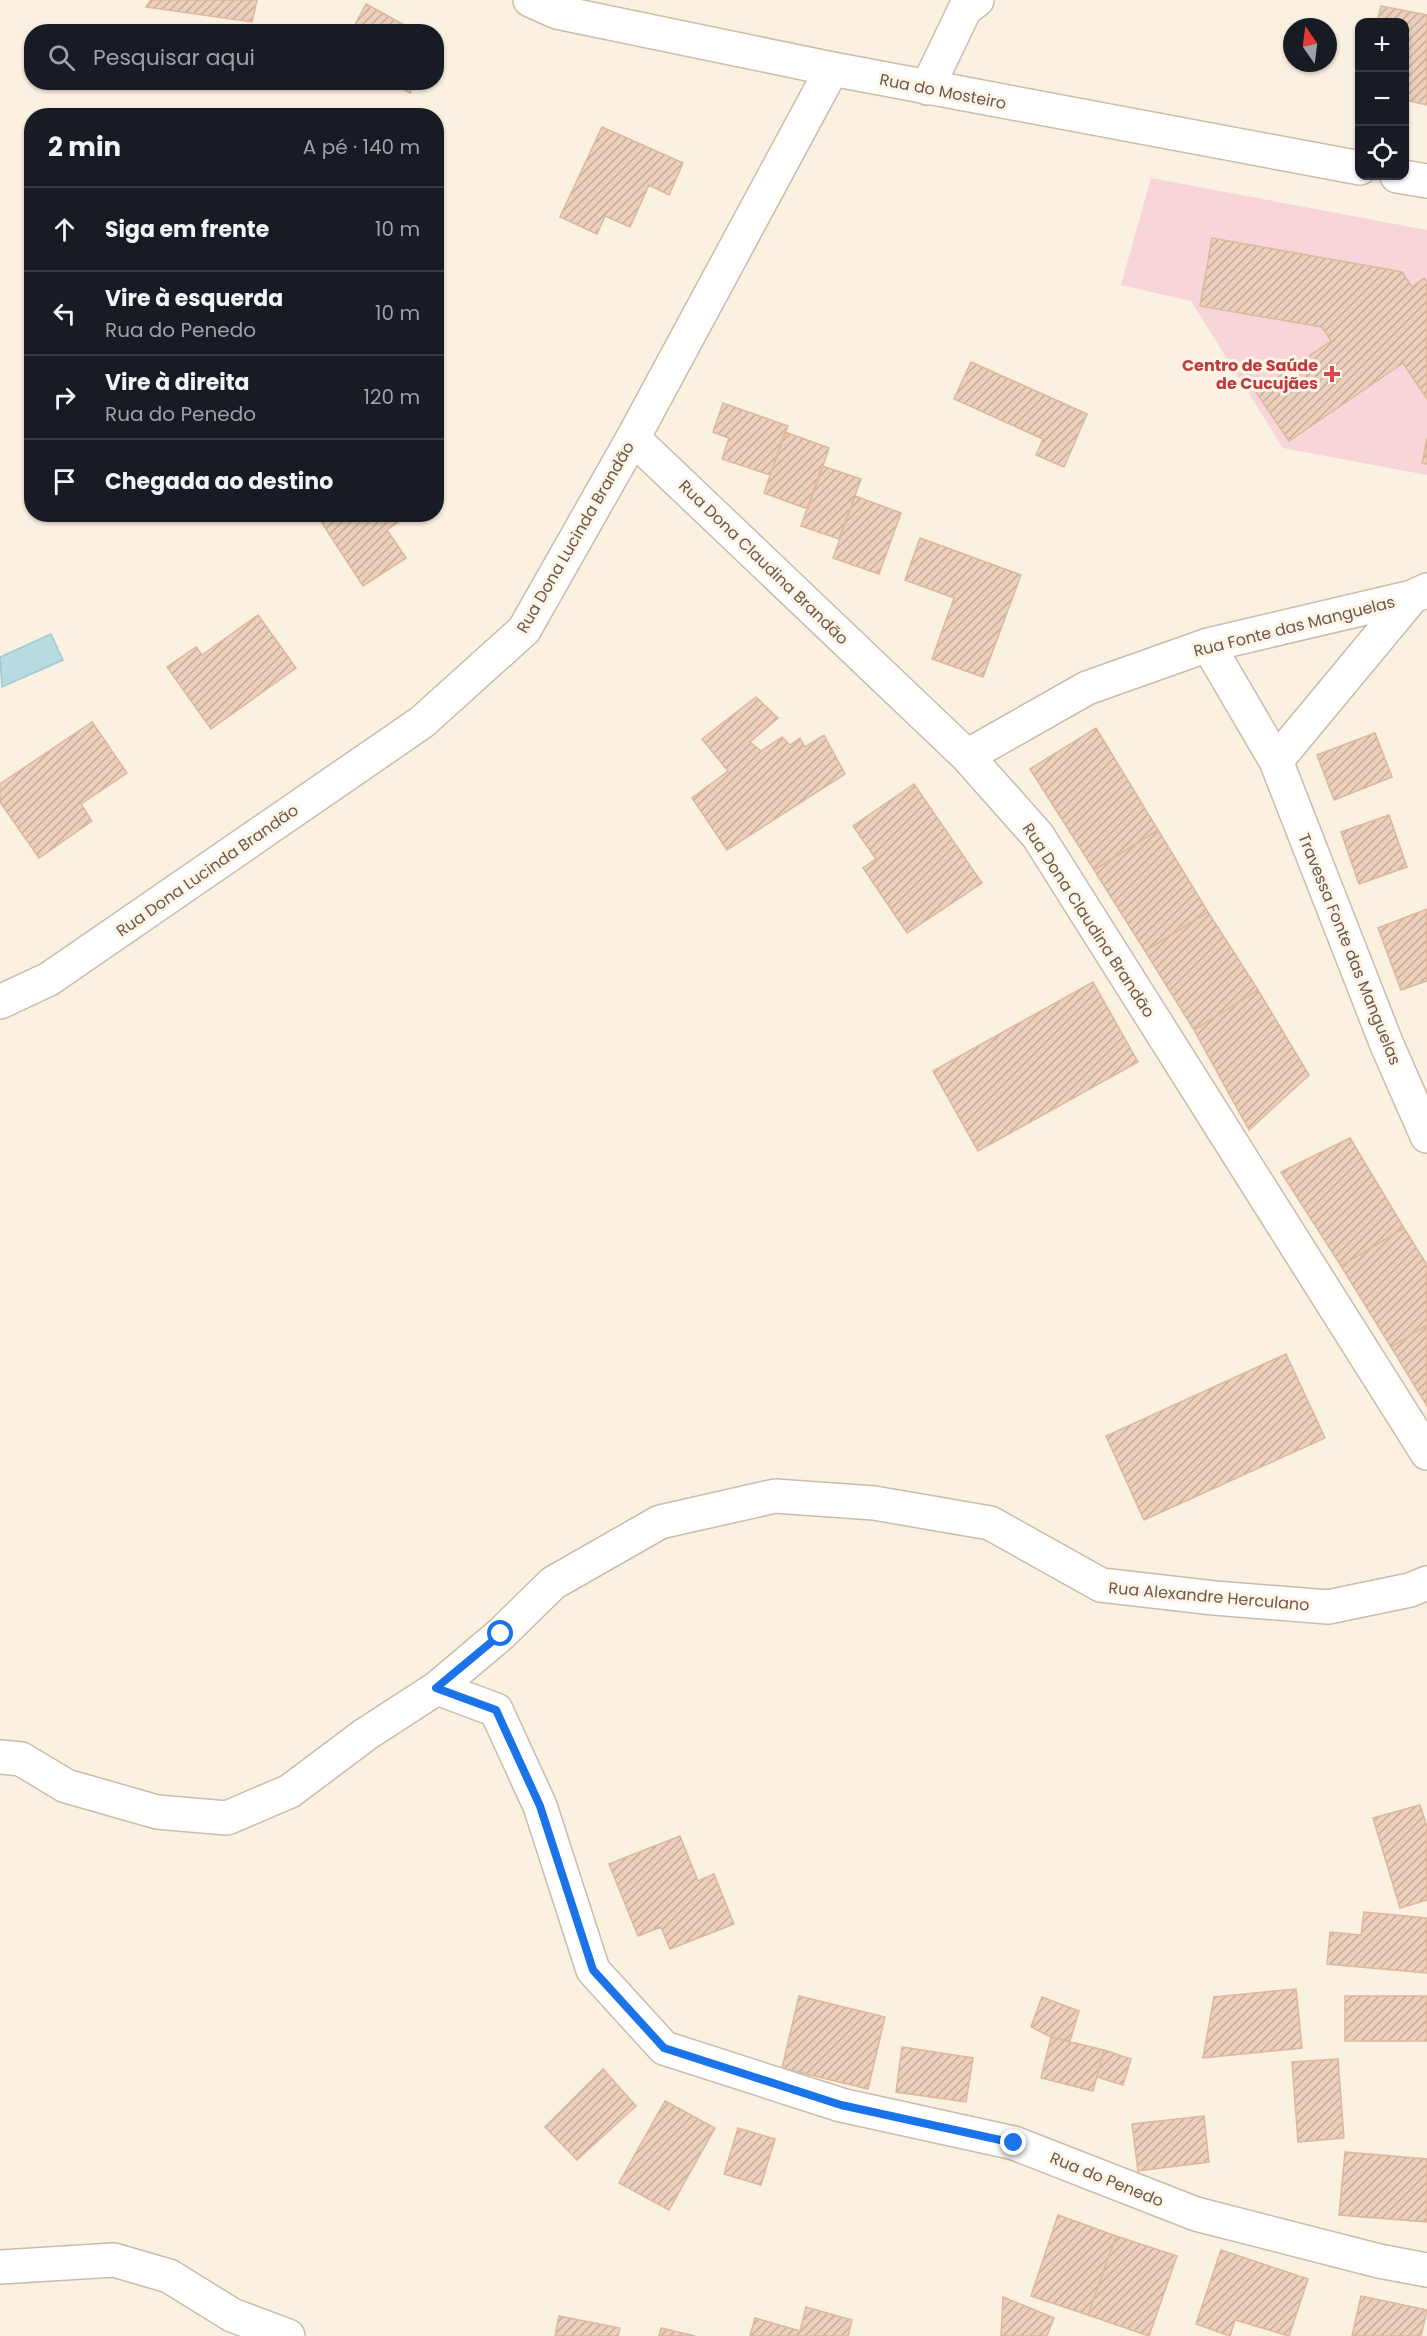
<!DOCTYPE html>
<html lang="pt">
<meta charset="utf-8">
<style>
:root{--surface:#171b24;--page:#20242c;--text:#f1f3f6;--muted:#9ea1a6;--line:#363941}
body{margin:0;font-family:Poppins,sans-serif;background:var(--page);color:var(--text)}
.controls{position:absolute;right:18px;top:18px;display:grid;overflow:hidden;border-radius:12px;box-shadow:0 2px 4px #0004}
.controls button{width:54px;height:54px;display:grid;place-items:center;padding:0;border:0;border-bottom:2px solid var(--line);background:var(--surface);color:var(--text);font:30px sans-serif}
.compass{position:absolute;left:1283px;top:18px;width:54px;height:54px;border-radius:50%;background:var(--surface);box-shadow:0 2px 4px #0004;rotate:346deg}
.stop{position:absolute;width:18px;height:18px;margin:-14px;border:4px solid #1a73e8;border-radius:50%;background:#fff}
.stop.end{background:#1a73e8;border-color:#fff;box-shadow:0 2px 6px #0008}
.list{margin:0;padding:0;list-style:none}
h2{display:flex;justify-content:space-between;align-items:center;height:78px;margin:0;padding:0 24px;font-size:26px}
h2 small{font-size:20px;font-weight:400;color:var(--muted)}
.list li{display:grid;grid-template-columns:39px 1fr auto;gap:18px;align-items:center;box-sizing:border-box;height:84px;padding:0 24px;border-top:2px solid var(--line)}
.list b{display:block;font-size:22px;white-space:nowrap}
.list p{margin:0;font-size:20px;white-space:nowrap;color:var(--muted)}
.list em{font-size:20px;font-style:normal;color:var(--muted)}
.icon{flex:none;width:33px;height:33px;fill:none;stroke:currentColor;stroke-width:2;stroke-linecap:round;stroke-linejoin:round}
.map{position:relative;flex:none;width:1427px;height:2336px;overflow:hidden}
.search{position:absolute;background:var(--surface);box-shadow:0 2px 4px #0004;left:24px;top:24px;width:420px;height:66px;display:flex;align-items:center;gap:15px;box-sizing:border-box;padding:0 21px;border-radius:24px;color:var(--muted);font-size:22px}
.panel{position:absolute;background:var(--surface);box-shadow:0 2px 4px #0004;left:24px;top:108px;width:420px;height:414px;border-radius:24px}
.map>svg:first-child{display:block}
.medical{fill:#f7d5d9}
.water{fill:#b8dae1;stroke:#9fc9d2;stroke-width:1.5}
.building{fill:url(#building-hatch);stroke:#deb79d;stroke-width:1.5}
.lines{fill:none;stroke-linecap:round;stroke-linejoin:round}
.minor-casing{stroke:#ccbbac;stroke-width:36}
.secondary-casing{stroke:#cebbaa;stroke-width:36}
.minor{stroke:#fff;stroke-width:33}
.secondary{stroke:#fff;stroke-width:33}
.route{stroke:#1a73e8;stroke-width:8}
.health-dot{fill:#e0444e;stroke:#fdf5e7;stroke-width:2}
.labels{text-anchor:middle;stroke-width:6;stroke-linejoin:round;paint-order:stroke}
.street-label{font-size:16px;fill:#6f584b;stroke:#fdf5e7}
.health-label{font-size:16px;font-weight:bold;fill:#be3a42;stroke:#fdf5e7;text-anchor:end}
</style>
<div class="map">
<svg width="1427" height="2336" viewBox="0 0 1427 2336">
<defs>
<pattern id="building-hatch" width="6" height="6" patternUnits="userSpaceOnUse" patternTransform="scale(1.5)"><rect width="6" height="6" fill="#edd0bb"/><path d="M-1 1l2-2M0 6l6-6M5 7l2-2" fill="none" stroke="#c4ac9a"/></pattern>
</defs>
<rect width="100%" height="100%" fill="#faf1e1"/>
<path class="medical" d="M1151,178l276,52v245l-144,-27 -92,-147 -70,-16z"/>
<path class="water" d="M51,634l12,26 -61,27 -2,-30z"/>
<path class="building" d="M151,0h106l-5,22 -106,-15z
M366,4l51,28h-66z
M1381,6l46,9v90l-23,-5v-78h-27z
M389,82h26l-5,11z
M602,127l81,36 -14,32 -20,-10 -19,42 -25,-11 -8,18 -37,-17z
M1212,238l190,34 10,15 12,-9 3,4v117l-24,-36 -114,78 -33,-49 75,-51 -9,-14 -122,-21z
M971,362l116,52 -23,53 -28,-12 7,-16 -89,-40z
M723,403l65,23 -18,49 -48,-16 7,-21 -16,-6z
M785,432l44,16 -21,61 -44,-16z
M1427,438v26l-5,-1z
M822,466l39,13 -22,60 -38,-13z
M855,496l46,17 -22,61 -46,-16z
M329,514h81l-23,16 19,28 -43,28 -43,-66z
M920,538l101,37 -38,102 -51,-18 22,-61 -49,-18z
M258,615l38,53 -85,61 -44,-62 29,-20 6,8z
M756,697l22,21 -28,24 11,9 21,-14 8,8 10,-7 5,9 19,-12 21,39 -118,76 -35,-52 36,-27 -26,-32z
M92,722l35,51 -46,31 11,17 -53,37 -39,-56v-18z
M1096,728l62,102 -64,40 -64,-101z
M1375,733l17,44 -58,23 -17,-45z
M914,784l68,99 -75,50 -44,-65 13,-9 -23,-33z
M1389,815l18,52 -48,17 -18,-52z
M1158,830l50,82 -63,39 -51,-81z
M1427,909v72l-26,9 -23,-62z
M1208,912l50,78 -64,40 -49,-79z
M1093,982l45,80 -160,89 -45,-80z
M1258,990l51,85 -60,55 -55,-100z
M1350,1138l54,90 -63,38 -60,-94z
M1404,1228l23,37v60l-36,22 -50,-81z
M1427,1325v81l-36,-59z
M1286,1354l39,84 -181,82 -38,-84z
M1420,1805l7,22v73l-27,8 -27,-90z
M680,1836l18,45 16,-7 20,50 -64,25 -9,-22 -23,9 -29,-72z
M1364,1912l63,6v55l-100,-9 3,-32 31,3z
M1296,1989l6,59 -99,10 11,-61z
M799,1996l86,21 -17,72 -86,-21z
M1345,1996h82v45h-82z
M1042,1997l37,14 -9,30 -19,-4 -20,-10z
M1051,2037l53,13 -11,41 -52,-13z
M902,2047l71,11 -7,44 -70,-10z
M1104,2050l27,9 -8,26 -26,-8z
M1338,2059l6,79 -46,4 -6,-80z
M603,2069l33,37 -59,54 -32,-33z
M665,2101l50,27 -46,82 -50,-27z
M1204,2116l5,46 -71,9 -6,-47z
M738,2128l37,11 -14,46 -37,-11z
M1345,2152l82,7v63l-88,-7z
M1058,2215l58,21 -28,79 -57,-19z
M1116,2236l61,20 -28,80 -61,-21z
M1221,2250l87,29 -19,57 -54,-16 -5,16 -34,-12z
M1361,2296l66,14 -6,26h-69z
M1003,2297l51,21 -7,18h-46z
M806,2307l46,13 -4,16h-98l5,-18 45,13z
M559,2316l61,12 -2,8h-63z
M661,2328l34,8h-36z"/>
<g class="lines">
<defs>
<path id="minor" d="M927,88l38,-79 12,-9
M633,438l334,318 71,80 389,617
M1208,645l68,116 111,284 40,91
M967,756l120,-68 121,-43 204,-48 15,-7
M1276,761l136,-164
M0,1002l49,-23 373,-257 102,-92 109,-192 199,-369
M437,1688l59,22 44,96 53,164 71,78 177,57 173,38 182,71 183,47 48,9
M0,1757l21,2 45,27 91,26 70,6 63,-27 76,-57 71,-46 64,-54 52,-51 107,-61 115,-26 99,7 116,20 111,62 113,13 114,9 82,-17 17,-7
M0,2267l114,-7 55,16 63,39 56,21"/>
<path id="secondary" d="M530,0l27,12 275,57 528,99
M1397,176l30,5"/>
</defs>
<use href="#minor" class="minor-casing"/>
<use href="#secondary" class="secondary-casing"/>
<use href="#minor" class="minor"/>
<use href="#secondary" class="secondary"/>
</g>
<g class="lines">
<path class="route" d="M501,1634l-65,54 60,22 44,96 53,164 71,78 177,57 173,38"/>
</g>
<path class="health-dot" d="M1329 365h6v6h6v6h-6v6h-6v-6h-6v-6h6z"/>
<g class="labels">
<g class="street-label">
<text transform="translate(943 91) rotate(11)" y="6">Rua do Mosteiro</text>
<text transform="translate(575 537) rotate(-60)" y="6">Rua Dona Lucinda Brandão</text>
<text transform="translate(764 562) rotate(44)" y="6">Rua Dona Claudina Brandão</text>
<text transform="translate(1294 626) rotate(-14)" y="6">Rua Fonte das Manguelas</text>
<text transform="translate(207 870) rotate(-35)" y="6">Rua Dona Lucinda Brandão</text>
<text transform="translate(1089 920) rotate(57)" y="6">Rua Dona Claudina Brandão</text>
<text transform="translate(1350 949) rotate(68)" y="6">Travessa Fonte das Manguelas</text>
<text transform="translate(1209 1596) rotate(5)" y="6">Rua Alexandre Herculano</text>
<text transform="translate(1107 2179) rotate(22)" y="6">Rua do Penedo</text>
</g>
<g class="health-label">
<text x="1318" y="371">Centro de Saúde<tspan x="1318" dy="18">de Cucujães</tspan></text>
</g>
</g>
</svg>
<div class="controls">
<button>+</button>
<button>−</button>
<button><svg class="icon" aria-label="locate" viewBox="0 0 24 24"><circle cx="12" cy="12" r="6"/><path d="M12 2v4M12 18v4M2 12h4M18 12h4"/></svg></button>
</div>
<svg class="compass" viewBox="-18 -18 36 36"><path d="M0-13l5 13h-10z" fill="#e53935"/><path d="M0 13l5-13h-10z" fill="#9ea1a6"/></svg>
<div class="stop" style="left:501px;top:1634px"></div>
<div class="stop end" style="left:1014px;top:2143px"></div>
<div class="search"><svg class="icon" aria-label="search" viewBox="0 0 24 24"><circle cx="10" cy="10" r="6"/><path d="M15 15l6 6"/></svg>Pesquisar aqui</div>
<section class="panel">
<h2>2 min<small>A pé · 140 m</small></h2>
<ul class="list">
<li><svg class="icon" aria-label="ahead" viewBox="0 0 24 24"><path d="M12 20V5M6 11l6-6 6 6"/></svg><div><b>Siga em frente</b></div><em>10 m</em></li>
<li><svg class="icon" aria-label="left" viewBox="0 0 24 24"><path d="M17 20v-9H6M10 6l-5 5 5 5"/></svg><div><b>Vire à esquerda</b><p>Rua do Penedo</p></div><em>10 m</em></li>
<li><svg class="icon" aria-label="right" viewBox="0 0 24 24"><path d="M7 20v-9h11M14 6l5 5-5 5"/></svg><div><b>Vire à direita</b><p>Rua do Penedo</p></div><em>120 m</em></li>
<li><svg class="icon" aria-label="arrive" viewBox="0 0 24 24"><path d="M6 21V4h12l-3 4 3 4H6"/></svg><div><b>Chegada ao destino</b></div></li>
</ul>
</section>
</div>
